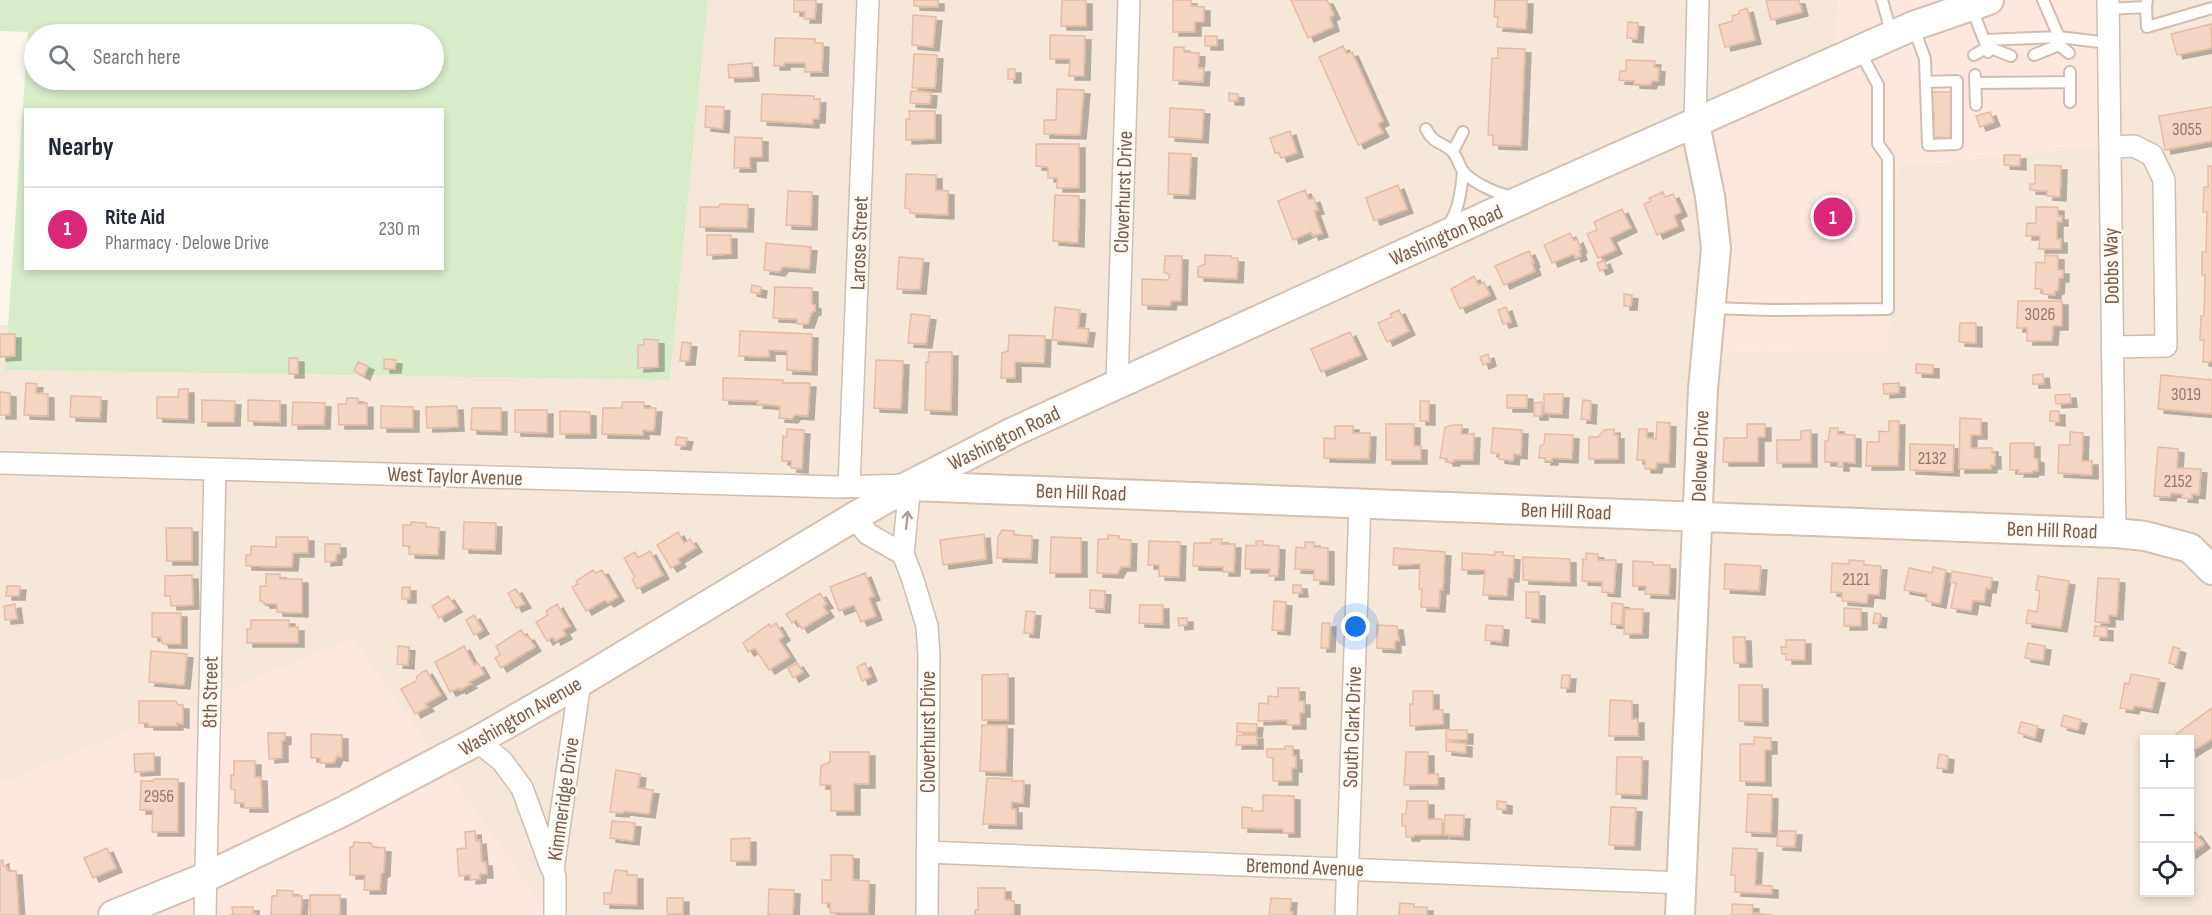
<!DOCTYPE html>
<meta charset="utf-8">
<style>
:root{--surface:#fff;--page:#f2f2f3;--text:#1f2937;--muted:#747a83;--line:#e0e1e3;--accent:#db2777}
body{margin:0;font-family:"Sofia Sans Condensed",sans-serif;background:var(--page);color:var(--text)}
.controls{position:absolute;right:18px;bottom:18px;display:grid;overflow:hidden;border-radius:0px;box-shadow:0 3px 9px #0003}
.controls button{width:54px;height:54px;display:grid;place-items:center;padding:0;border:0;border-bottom:2px solid var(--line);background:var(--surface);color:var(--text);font:30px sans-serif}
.you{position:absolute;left:1356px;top:627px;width:21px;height:21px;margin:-15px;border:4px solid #fff;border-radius:50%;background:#1a73e8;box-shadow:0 0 0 9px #1a73e833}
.badge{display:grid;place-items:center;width:39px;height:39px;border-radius:50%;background:var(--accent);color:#fff;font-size:20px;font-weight:700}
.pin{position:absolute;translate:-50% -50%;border:3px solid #fff;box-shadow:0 2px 6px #0006}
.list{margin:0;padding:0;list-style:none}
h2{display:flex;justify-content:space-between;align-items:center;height:78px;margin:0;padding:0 24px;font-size:26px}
h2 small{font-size:20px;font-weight:400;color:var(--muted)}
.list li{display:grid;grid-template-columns:39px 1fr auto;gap:18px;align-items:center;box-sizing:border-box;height:84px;padding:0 24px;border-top:2px solid var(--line)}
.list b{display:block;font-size:22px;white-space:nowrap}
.list p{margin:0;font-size:20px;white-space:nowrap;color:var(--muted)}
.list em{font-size:20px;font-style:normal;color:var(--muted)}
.icon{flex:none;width:33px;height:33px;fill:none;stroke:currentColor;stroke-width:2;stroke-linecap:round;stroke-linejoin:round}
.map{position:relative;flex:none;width:2212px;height:915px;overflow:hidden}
.search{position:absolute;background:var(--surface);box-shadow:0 3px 9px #0003;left:24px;top:24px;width:420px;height:66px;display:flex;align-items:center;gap:15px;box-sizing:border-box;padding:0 21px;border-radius:33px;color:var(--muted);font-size:22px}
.panel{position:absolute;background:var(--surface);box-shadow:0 3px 9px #0003;left:24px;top:108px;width:420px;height:162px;border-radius:0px}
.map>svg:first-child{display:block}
.residential{fill:#f5e8da;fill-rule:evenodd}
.commercial{fill:#fde8e0}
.green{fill:#d8ecc9;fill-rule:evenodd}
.building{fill:#f3d5c3;stroke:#e6bba3;stroke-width:1.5;filter:url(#shadow)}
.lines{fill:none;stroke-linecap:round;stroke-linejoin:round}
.lane-casing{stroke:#d1beb0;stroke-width:14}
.street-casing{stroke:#d1beb0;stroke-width:24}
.secondary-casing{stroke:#d6c0b0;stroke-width:32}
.lane{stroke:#fff;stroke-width:10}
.street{stroke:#fff;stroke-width:21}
.secondary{stroke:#fff;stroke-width:28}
.oneway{stroke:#af9d94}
.labels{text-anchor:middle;stroke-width:4.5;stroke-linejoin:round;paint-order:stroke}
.number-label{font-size:18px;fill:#987a6a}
.street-label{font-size:21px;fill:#7a5c4d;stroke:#fffaf3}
</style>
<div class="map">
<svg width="2212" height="915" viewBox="0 0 2212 915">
<defs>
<filter id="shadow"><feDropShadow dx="6" dy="4" stdDeviation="0" flood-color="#0004"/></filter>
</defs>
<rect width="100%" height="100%" fill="#fdf6ec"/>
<path class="residential" d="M708,0h1129l-1,55 -120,191 -7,105 178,2 10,-186 210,-21 -2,-146h107v915h-1669l4,-2 -195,-274 -352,145v-459h8l-3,45 665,10zM2144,740h46v152h-46z"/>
<path class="commercial" d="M1837,0h268l3,146 -211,21 -9,186 -180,-2 8,-105 -29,-123 149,-68z
M352,638l196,275 -5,2h-543v-131z"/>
<path class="green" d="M0,0h708l-38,380 -665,-10 23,-338 -28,-1zM34,34h400v46h-400zM26,110h416v158h-416z"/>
<path class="building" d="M794,0h22l-1,19h-11l1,-7h-11z
M914,0h24v7l-24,-1z
M1062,0h24v26h-25z
M1173,0h18v6l13,1v15h-9v10h-22z
M1291,0h36l7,15 -4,2 3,10 -25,11z
M1495,0h32l-1,29 -29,-2 1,-10h-4z
M1766,0h33l3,12 -31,8z
M1747,8l8,32 -30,7 -6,-22 14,-4 -1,-5 7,-2v-3z
M913,15l23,2 -3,30 -21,-2z
M1628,22l10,1 -1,16 -10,-1z
M2211,24l1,24 -35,7 -6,-21z
M1050,35l35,1 -1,40h-15l1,-17h-20z
M1205,36h12v10h-12z
M775,38l40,1v4h8l-1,29h-17v-9h-21v3h-10z
M1343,46l4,8 5,-2 31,69 -5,3 5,9 -25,12 -39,-88z
M1174,47h10v5l15,1 -1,15h6l-1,14 -30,-2z
M1498,48l27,1 -4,97 -28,-1v-10h-5l4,-77h6z
M914,54l23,1 -2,33h-23z
M1626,60l29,1 -1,6 5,1 -1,13h-6l-2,4 -16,-1v-3l-15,-1 1,-9h6z
M752,63l1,14 -24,1 -1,-13z
M1008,69h7v10h-7z
M1057,89l27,1 -4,45 -36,-1v-14h12z
M911,91l20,1 -1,12 -20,-1z
M1931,92h21l-2,46 -17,-1 1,-24 -3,-2z
M1229,93l9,1v7h-9z
M762,94l52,2v3h6l-1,20h-6v5l-52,-3z
M706,106l18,1 -1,22 -18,-2z
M2212,107v34l-47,9 -6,-34z
M1170,108l34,2 -2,29 -33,-2z
M909,111h26v28l-29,1v-21h4z
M1990,112l4,10 -14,5 -4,-11z
M1290,131l7,22 -16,5 -2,-5h-4l-5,-15z
M735,137l27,1v19h-12v11h-16z
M1036,144h43v44h-22v-10h-9v-11l-12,-1z
M1169,153l22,1 -2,41 -21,-1z
M2004,155h16v11l-16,-1z
M2035,165l26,1 -1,31 -13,-1v-5l-17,-1v-6h5z
M2208,166h4v196h-9l1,-22h-4l1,-24h3l1,-41h-3v-23h4l1,-40h-4l1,-25h4z
M906,174l30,1v15l12,1v24l-38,-2v-4l-5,-1z
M1398,185l9,24 -33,12 -8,-23z
M1305,190l4,10 5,-2 4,12 -4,1 8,22 -9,3 -2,-4 -18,8 -15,-39z
M788,191l24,1 -1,34 -25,-1z
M1663,192l2,5 8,-3 8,18 -7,4 4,10 -21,9 -13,-31 7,-3 -2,-3z
M1055,195l24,1 -1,47 -25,-2z
M720,204l28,1 -1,23 -47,-1v-20h19z
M2036,207h22v9h4v6h-5v17h4v10h-22l1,-13h-14l1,-13h9z
M1622,209l9,19 -21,10 6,12 -18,8 -11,-24 10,-4 -3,-8z
M1570,233l4,8 3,-2 4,10 -2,1 2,6 -6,2 -1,-4 -22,9 -8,-18z
M707,235h24v19l-24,1z
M766,243l45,4 -2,22 -26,-2 -4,5 -15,-2z
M1529,251l5,12h-2l3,8 -31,14 -9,-19z
M1205,255l26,1 1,2h6l-1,21 -39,-2v-10l7,-3z
M2045,255l13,1v14h5v8h-4l-1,12 -3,1v4l-12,-1 -1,-5h-7l1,-27 9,1z
M1165,256h17l-1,45h-10l-1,5 -28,-1v-26l26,1 2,-5 -6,-3z
M899,257l24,2 -3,31 -23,-1z
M1604,260l3,8 -7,3 -3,-8z
M1474,276l4,9 6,-3 6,13 -30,14 -9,-20z
M752,285l9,2 -1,7 -9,-2z
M775,287l37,1v16l3,1v6l-3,1 -4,12h-10l-1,-5 -24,-1z
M1624,294l8,1 -1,11h-7z
M2018,301h44v25h-9l-1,15h-25v-13h-10z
M1055,307l25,3 -2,18 11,1 -2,14 -35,-3z
M1506,307l5,15 -8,2 -5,-14z
M1399,310l10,21 -22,11 -9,-19 14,-6 -2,-3z
M911,314l19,2 -4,28 -18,-1z
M1960,323h16v20l-17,-1z
M740,331l72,3 -1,37 -24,-1v-19l-18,-1v7l-30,-1z
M1350,332l11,23 -40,17 -10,-23z
M0,334h15v22l-15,1z
M1009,335l36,1 -1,27 -29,-1v16h-14l1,-25 6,-2z
M644,339l14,1v27l-20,1v-23h6z
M682,342l9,1 -2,18h-9z
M929,352h23l-1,59 -26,-1 1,-48h2z
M1488,354l2,8 -7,3 -3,-8z
M289,358h9v16h-9z
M384,359l12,1 -1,9h-11z
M876,360l27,1 -2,48 -27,-1z
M358,362l10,4 -4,10 -10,-5z
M1916,364l17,1v9l-17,-1z
M2043,374l1,10h-11v-9z
M2161,375l51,5v34l-54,-5z
M723,378l60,2v3h27l-2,33 -13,-1 -3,4 -13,-1 1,-12 -23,-2 1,-3 -35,-1z
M26,383l11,1 -1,9 12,1v22l-24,-1z
M1899,383v10l-15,1 -1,-10z
M179,389h9v30l-31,-1v-21h21z
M0,392l10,1v22h-10z
M1544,394h19l-1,20 -18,-1z
M2070,394l1,9 -15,1 -1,-9z
M1507,395h20v13h-20z
M71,396l30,1 -1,21 -30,-1z
M347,398h11v6l9,-1v22h-28l-1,-21h8z
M202,400l33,1 -1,21h-32z
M248,400l32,1v21l-32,-1z
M1583,400l8,1 -1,19 -9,-1z
M1420,401h9v20h-9z
M293,402l32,1 -1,22h-32z
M622,402h22v6h12l-2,23 -11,-1v5l-41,-1 1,-26h19z
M1542,402v14h-8v-13z
M381,406l32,1v21h-32z
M457,406l1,21 -31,1 -1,-21z
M472,408h29v23l-30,-1z
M515,410h32v23l-32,-1z
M560,411l30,1v22h-30z
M2050,411h9v11l-9,-1z
M1960,418l21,1v16h-10v13h21v5h3v12h-4v4h-32z
M1889,421h10l-1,45h-32l1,-24h12v-11l10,1z
M1657,422l13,1 -1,40h-12l-1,6h-11v-9h-8l2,-31h8v9l9,1z
M1386,424h28v22h7v14h-35z
M1747,424h18v13h-7v25h-35l1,-24h23z
M1453,425h9l-1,9h13l-1,26h-19v2h-7v-3l-7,-1 5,-31z
M1335,426h18v7h17l-1,26 -45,-1v-20l11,1z
M1493,428l29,2 -1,25 -7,-1 -1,7 -14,-2v-5l-8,-1z
M1830,428h8v6l17,1v28l-12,-1v5h-5v-5h-13v-21h3z
M787,429l17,1 -2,39 -11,-1v-7h-9l1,-25 4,1z
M1614,429v6h4v24h-29v-22h9l6,-7z
M1811,430v33h-34v-23h24v-9z
M2070,432l13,1 -1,28h10v14l-34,-2 1,-28h11z
M1545,434l28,1 -1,24 -20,-1v3h-7l1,-3h-7l1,-12 4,-2z
M677,437l10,1 -2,8 -10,-1z
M2010,443h24v15l4,1v12h-5l-1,2h-14l1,-3h-9z
M1910,444l44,1 -1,27 -43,-2z
M2158,447l20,2 -1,19 24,1 -2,26 -7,-1v5l-10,-1v-4l-11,-1 -1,4 -16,-1z
M411,522l15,1v4l13,1 -1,27 -29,-1 1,-8h-7v-21h8z
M464,522l32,1 -1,27 -32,-1z
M166,528h26v33h-25z
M1002,530l12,1v4l18,1 -1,23 -34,-1 1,-21z
M678,532l6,11 6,-4 6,9 -18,11 2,4 -9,5 -14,-23z
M984,534l2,25 -43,6 -3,-25z
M1108,535l11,1v3l12,1 -1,27h-9l-4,7 -20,-1 1,-34h10z
M276,537h32v16h-15l-1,14 -46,-1v-11h5v-9l25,1z
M1051,537l30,1v35h-31z
M1211,539h11l-1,5h14l-1,28h-11v-5l-30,-1 1,-23h17z
M1149,541l31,1 -1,35 -20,-1v-11h-11z
M1256,541h7v4l16,1 -1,30h-9l1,-7h-25l1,-24 10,1z
M1305,542h9v5l14,1v33l-14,-1v-10l-19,-1 1,-22 9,1z
M325,544h15v9l-4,2v6l-11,1z
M1394,548l51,4 -2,38h-3l-1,18 -18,-1 1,-18h-3l1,-25 -27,1z
M650,551l13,24 -26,14 -5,-10 3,-2 -11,-19 11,-6 3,6z
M1495,552h8v3l11,1 -1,22h-5l-1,18 -24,-1 2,-25h-23v-17l33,2z
M1586,553l12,1v6h18l-2,33 -12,-1v-10l-20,-1 1,-22 3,1z
M1523,557l47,2v23l-47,-2z
M1849,560l15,1v4l17,1 -2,29 -11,-1 -1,9 -25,-2v-8l-11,-1 1,-29 17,1z
M1633,561l20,1v3h17l-1,30 -24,-1 1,-8h-13z
M1725,564l36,2 -2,25 -35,-2z
M1933,567l13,3 -6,34 -14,-3 1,-7 -23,-4 5,-22 23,5z
M593,570l3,3 6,-3 16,27 -10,6 -3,-3 -19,11 -14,-24 6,-3 -2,-3z
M1952,571l40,7 -2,11 -4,-1 -2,14 -11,-2 -2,11 -20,-3 5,-25 -6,-1z
M865,573l9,23 -5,2 7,18 -15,6 -7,-17 -15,6 -9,-24z
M266,574h14v5h22v34l-25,-1v-8h-13v-2l-4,-1v-15h6z
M192,575l1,30 -22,1 -1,-10h-5v-20z
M2038,576l31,5 -8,47 -35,-5 2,-13 9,2 3,-21 -4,-1z
M2098,578l21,1 -2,37 -8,-1v8l-14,-1z
M1293,585h8l1,8h-9z
M7,586h13l-1,10h-13z
M402,587h8v12h-8z
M516,589l9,15 -9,4 -8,-15z
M1090,590l15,1 -1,18 -14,-1z
M1526,592h13v27l-13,-1z
M820,593l7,11 -4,2 5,7 -26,16 -6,-9 -4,3 -6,-9z
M448,596l8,12 -17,10 -7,-12z
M1274,601l12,1 -2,29 -12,-1z
M1612,603l11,1 -1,21 -11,-1z
M15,604l2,15 -12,1 -1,-14z
M557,604l13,22 -7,4 3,5 -11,6 -2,-4 -6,4 -11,-19 12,-7 -2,-4z
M1140,605h23v19l-24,-1z
M1844,608l17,1v17h-17z
M1625,609h18l-1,25h-18z
M1026,611l9,1 -2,22 -9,-1z
M152,613h29v31h-18l-3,-7h-8z
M1875,613l6,1 -1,10 -7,-1z
M474,615l9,15 -9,5 -8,-15z
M1178,618h9v7l-8,1z
M251,620h38v7h9v16h-51v-14h4z
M776,623l8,13 -5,4 11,17 -21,13 -14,-22 -7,4 -5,-9 26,-19 2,3z
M1322,623h8l-1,25h-8z
M1377,625l20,1 2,15h-4v8l-18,-1z
M1486,625l17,1 -1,16 -17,-2z
M2095,626l12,1v10l-13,-1z
M521,630l5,7 2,-1 7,11 -34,21 -6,-10 5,-3 -4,-9z
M1733,637h12l1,26h-12z
M1786,640h19v20h-19v-6h-4l-1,-7h5z
M2028,643l17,3 -2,15 -18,-3z
M398,646l11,1 -1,18 -11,-1z
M464,646l10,19 4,-2 6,11 -15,8 2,2 -11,6 -1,-2 -9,4 -15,-30z
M2173,647l7,2 -4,16 -7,-2z
M151,651l36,3 -3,31 -35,-3z
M797,663l6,9 -10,6 -5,-10z
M865,663l6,14 -9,4 -5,-14z
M426,670l15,25 -16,9 3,3 -13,7 -14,-25 15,-8 1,-5z
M1008,674v46h-26v-45z
M2131,674l28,5 -7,30 -18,-3 -1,4 -13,-2 5,-25 4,1z
M1562,675h8l-1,13h-8z
M1739,685h23v37l-23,-1z
M1278,688h21v13h5v12h-4v12h-13v-5l-29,1 1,-18 9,1v-8l10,1z
M1413,691h20v19h10v14l-33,2v-22h3z
M1610,700l22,1v18h6v17h-29z
M139,701h37l2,4h5v19l-6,-1v3h-29v-3h-9z
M2212,708v31l-22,14v-13h-11l-3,-6z
M2064,715l17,5 -3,10 -17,-4z
M2021,722l17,4 -3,12 -17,-5z
M1237,723l20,1 -1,9 -19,-1z
M982,725h25l-1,47 -26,-1z
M1446,730h21v10h-21z
M268,733h17v7l-3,1v17l-13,1z
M311,734l31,1v22l-5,-1 -3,7h-14v-5h-9z
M1237,735h20v10h-21z
M1754,737l17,1v12h-6v32l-25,-1v-37h14z
M1446,742l20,1v10l-20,-2z
M1285,746h8v10h3v12h-4v13h-19v-23l-6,-1v-8h18z
M830,752h39v32h-15v27h-23v-26h-11l1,-19 9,-4z
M1406,752h22v22h10v11h-34z
M154,753v18l-19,1 -1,-18z
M1939,754l9,2 -1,13 -10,-1z
M1617,757h25l-1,38 -25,-1z
M234,761h21v16h6l1,31h-18v-5h-9v-13l-4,-1v-14h3z
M616,770l24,4 -2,14 15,2 -4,24 -25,-3 -1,2 -13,-1z
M987,778l25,1v2h12l-1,22 -11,-1v7h4v16l-33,-1z
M154,779h24v53h-26l1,-22h-13l1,-29h12z
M1748,794l24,1 -1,38 -25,-1z
M1263,795l31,1v37h-11v-4l-41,-1v-21l10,1v3h11z
M1407,801h21v18h14v16h-28v2h-8v-11h-4v-12h4z
M1497,801l9,1v8l-9,-1z
M1611,807l25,1 -2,38 -25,-1z
M1445,815h19l-1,21 -19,-1z
M612,821l23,2 -2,18 -23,-3z
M475,831l1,10 4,-1 2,22h4l1,12h-7v5l-10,1v-5l-11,1 -2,-27 9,-1 -1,-16z
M1778,831h18l-1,16 -18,-1z
M2195,832l9,12 -14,10v-19z
M750,838v23h-19v-22z
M354,842l17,1 2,4 12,1 -1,24 -3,2 -1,16h-16l1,-15h-15v-28h3z
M107,848l9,20 -23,10 -9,-20z
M1733,848l24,1 -2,36 17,1v8l-37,-2v-17h-4z
M831,855h22v25l16,1 -1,32h-38v-10h-8v-23h9z
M3,860v6l4,1 1,4h8l3,44h-19v-54z
M615,870l12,1v4h10v30l-33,-1v-11h7z
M978,888h27v12l9,1v14h-39v-5h3z
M769,889l25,1 -1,25h-25z
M277,890l16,1v5h9l-1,19h-30l1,-19h5z
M310,895h30v20h-30z
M667,898h16v16h-16z
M1271,898l20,1 -1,13h3l-1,3h-23z
M1400,903l14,1v3h13v8h-28z
M1732,904l21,1 -1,8 20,2h-40z
M232,907h21v6h3v2h-26l3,-1z"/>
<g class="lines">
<defs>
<path id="lane" d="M1882,0l10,35
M2043,0l16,37 49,6
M1971,6l13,34 75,-3v8l10,8
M2146,7l1,20 65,-19
M2108,9l38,-2 1,-7
M1913,26l12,33 3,86 29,-1v-63l-31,1
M1984,40l4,7 23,9
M1974,55l14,-8v5
M2034,55l25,-10
M2070,72v30
M1975,75l1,30
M1975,83l95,-1
M1426,129c7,14 13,12 25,21 6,5 7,14 12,21 8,11 37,25 51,25
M1453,151l10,-19
M1448,226c11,-16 13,-35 15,-54
M1711,308l60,2 117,-1v-151l-10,-14v-59l-19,-35"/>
<path id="street" d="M2108,0l7,533
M1695,124l3,-124
M2110,147l24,-1 18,9 12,25 2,166 -54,1
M1117,383l12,-383
M0,463l837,24 73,-2 -7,69 9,23 15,49 2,30 -2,259
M849,487l19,-487
M854,517l14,17 35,20
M477,741l25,20 20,27 29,79
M927,852l755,31
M205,915l10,-446
M555,915v-38l-2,-7 27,-188
M1346,915l14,-412"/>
<path id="secondary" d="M912,486l1203,47 30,3 45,12 22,22
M113,915l93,-38 138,-66 133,-70 103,-59 274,-165 56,-32 103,-53 526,-240 320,-142 54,-24 76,-26
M1680,915l23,-526 13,-141 -6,-52 -15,-72"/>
</defs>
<use href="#lane" class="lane-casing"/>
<use href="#street" class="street-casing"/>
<use href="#secondary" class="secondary-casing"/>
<use href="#lane" class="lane"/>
<use href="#street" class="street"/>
<use href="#secondary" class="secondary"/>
</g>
<defs><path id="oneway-shaft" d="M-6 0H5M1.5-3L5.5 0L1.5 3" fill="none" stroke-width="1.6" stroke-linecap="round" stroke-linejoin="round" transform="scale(1.5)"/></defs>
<use class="oneway" href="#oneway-shaft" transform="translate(907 520) rotate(-84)"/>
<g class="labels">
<g class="number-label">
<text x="2187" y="135">3055</text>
<text x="2040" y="320">3026</text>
<text x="2186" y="400">3019</text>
<text x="1932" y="464">2132</text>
<text x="2178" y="487">2152</text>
<text x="1856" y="585">2121</text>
<text x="159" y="802">2956</text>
</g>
<g class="street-label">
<text transform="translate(1123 192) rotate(-88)" y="7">Cloverhurst Drive</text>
<text transform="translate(1446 235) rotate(-24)" y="7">Washington Road</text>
<text transform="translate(859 243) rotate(-88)" y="7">Larose Street</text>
<text transform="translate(2111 266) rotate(-91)" y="7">Dobbs Way</text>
<text transform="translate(1004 438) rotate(-26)" y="7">Washington Road</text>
<text transform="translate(1700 456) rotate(-88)" y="7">Delowe Drive</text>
<text transform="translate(455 476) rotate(2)" y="7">West Taylor Avenue</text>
<text transform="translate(1081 492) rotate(2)" y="7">Ben Hill Road</text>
<text transform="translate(1566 511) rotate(2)" y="7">Ben Hill Road</text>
<text transform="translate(2052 530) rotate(2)" y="7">Ben Hill Road</text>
<text transform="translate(210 692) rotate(-89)" y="7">8th Street</text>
<text transform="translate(520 716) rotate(-30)" y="7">Washington Avenue</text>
<text transform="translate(1352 727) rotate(-88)" y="7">South Clark Drive</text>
<text transform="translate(928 732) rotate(-90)" y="7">Cloverhurst Drive</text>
<text transform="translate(563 799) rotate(-82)" y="7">Kimmeridge Drive</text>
<text transform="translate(1305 867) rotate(2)" y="7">Bremond Avenue</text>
</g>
</g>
</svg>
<div class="controls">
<button>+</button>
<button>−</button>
<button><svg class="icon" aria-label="locate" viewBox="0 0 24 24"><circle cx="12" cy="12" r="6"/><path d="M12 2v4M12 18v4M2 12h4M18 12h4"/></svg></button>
</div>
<div class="you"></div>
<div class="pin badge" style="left:1833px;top:217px">1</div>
<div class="search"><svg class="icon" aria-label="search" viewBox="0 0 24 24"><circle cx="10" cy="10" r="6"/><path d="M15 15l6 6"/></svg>Search here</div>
<section class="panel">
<h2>Nearby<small></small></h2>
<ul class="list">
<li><span class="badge">1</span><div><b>Rite Aid</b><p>Pharmacy · Delowe Drive</p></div><em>230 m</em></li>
</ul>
</section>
</div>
